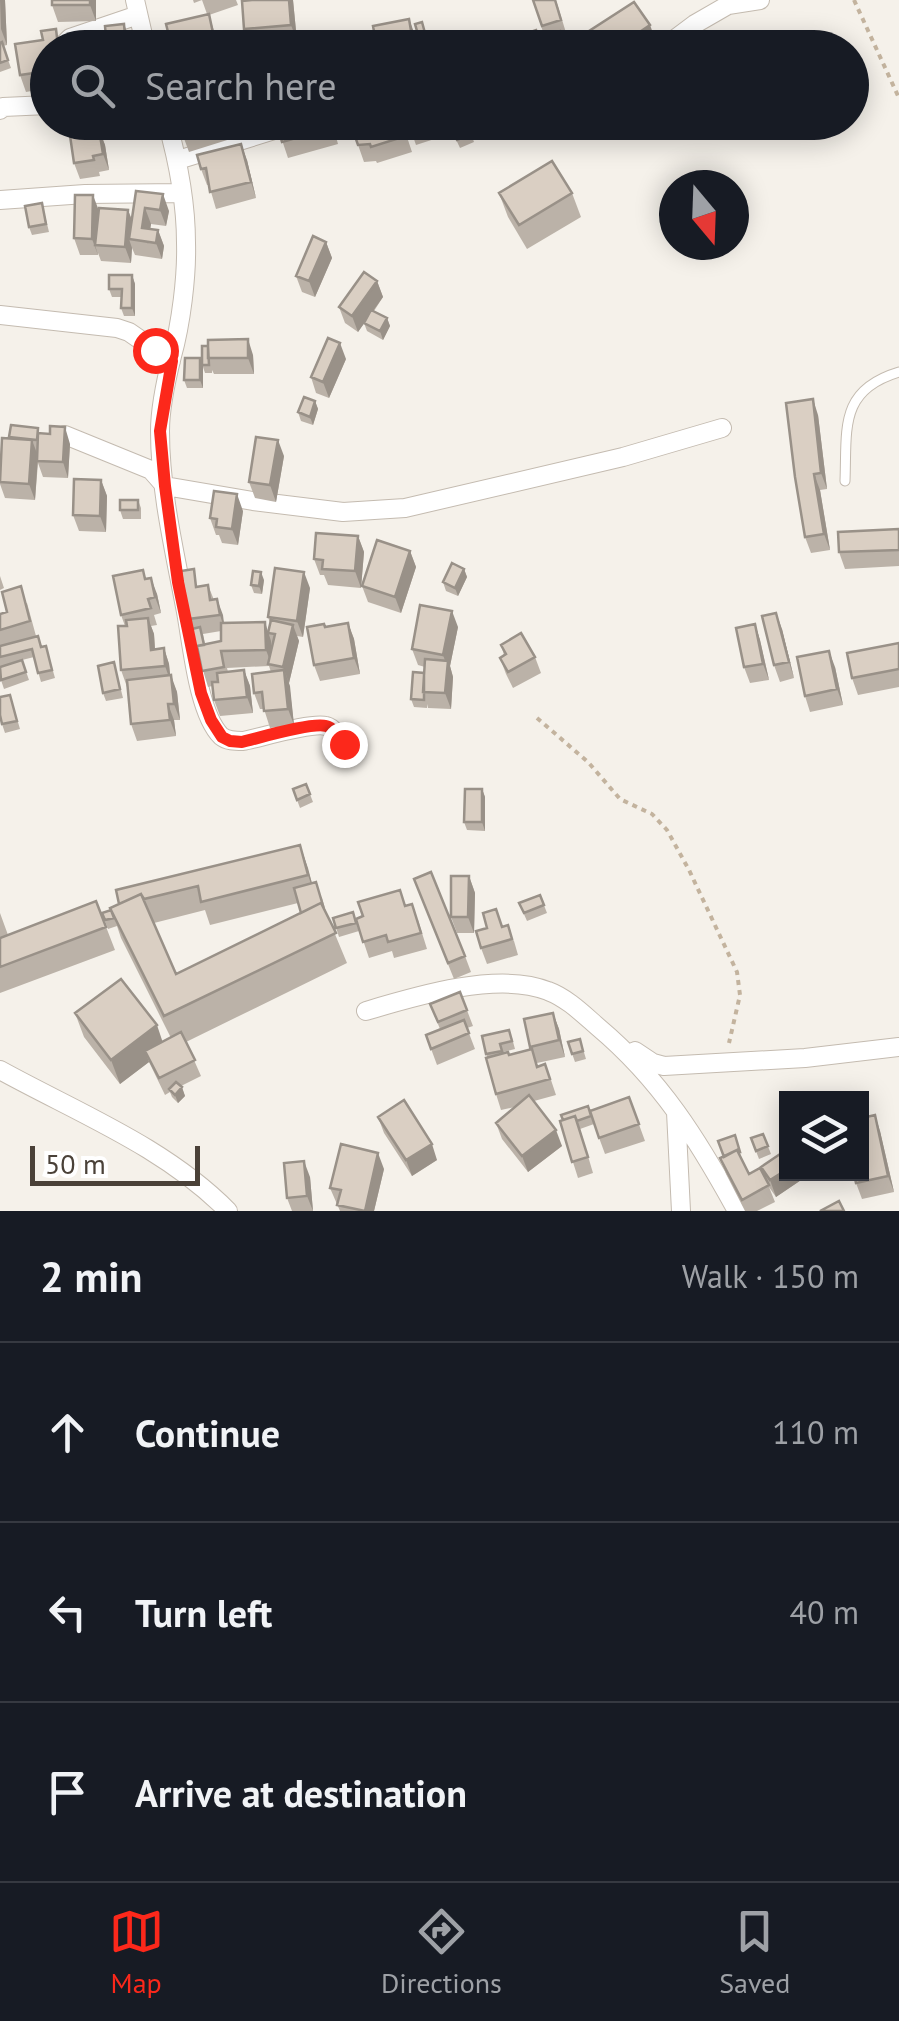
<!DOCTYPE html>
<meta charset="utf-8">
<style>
:root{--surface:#171b24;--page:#20242c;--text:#f1f3f6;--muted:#9ea1a6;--line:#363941;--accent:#fc281b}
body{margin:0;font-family:"PT Sans",sans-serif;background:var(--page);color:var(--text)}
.controls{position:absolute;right:30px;bottom:30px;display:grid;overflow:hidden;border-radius:0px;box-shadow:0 5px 25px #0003}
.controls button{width:90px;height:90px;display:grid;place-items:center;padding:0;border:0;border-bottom:2px solid var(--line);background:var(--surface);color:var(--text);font:50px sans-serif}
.compass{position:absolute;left:659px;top:170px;width:90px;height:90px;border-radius:50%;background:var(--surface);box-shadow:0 5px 25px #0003;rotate:161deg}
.scale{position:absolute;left:30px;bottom:25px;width:170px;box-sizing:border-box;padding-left:10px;border:5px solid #4a4138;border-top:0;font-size:28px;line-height:35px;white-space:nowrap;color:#4a4138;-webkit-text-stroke:8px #fff;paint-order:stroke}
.stop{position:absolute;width:30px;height:30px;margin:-22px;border:8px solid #fc281b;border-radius:50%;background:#fff}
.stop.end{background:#fc281b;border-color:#fff;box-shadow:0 2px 10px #0008}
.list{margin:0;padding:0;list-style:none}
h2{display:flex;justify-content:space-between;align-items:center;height:130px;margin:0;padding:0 40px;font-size:42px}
h2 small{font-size:32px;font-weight:400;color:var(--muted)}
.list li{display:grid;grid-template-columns:65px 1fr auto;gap:30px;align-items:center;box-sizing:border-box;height:180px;padding:0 40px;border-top:2px solid var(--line)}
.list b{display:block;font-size:38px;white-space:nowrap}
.list em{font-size:32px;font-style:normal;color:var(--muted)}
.icon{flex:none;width:55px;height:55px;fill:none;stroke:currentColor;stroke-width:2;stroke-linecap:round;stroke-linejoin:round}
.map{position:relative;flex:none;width:899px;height:1211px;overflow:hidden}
.search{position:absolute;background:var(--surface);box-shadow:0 5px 25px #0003;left:30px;right:30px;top:30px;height:110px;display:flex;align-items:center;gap:25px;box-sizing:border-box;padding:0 35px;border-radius:55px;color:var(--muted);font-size:38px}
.sheet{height:670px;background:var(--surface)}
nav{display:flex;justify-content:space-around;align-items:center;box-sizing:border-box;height:140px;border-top:2px solid var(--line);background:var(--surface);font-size:28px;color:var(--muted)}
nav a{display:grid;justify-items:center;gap:5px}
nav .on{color:var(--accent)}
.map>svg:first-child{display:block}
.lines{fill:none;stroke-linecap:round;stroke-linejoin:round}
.service-casing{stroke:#c4bbb0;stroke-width:11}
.minor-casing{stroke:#c4bbb0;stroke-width:20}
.path{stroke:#c3b39e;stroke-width:4;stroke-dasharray:5 5;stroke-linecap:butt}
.service{stroke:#fff;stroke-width:9}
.minor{stroke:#fff;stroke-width:18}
.wall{fill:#bbb2a8;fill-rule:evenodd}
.shaded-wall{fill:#999188}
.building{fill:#dacfc3;stroke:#999188;stroke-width:2.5}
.route{stroke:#fc281b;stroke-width:12}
</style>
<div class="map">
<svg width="899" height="1211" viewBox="0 0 899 1211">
<rect width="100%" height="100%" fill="#f5f1ea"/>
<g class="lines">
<defs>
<path id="service" d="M845,481c2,-53 -6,-91 54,-109"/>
<path id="minor" d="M135,0l11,48
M66,48l-2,-4 6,-6 68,-23
M663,48l32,-24 33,-19 32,-5
M0,110l3,-3 45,-2
M167,122c11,39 19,80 19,121 1,33 -5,81 -14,113 -6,24 -12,50 -12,75 0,61 15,122 26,181 6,32 12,101 35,124 6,5 14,5 22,5 16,-3 69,-19 83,-15 8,2 13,11 17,18
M178,160l122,-38
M0,200l85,-6 96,-1
M0,315l117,13 12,4 42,29
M65,435l86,35 14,16 88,15 90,11 62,-4 218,-51 99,-29
M366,1011c50,-15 132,-40 182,-20 19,7 35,23 50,36 63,53 100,113 139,184
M635,1051l18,12 11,3 141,-8 94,-11
M0,1070c78,43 165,77 228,141
M676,1112l5,99"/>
</defs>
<use href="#service" class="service-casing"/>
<use href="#minor" class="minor-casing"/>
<path class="path" d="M854,0l45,98
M537,718l51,44 32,37 32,15 15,16 22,40 48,102 3,23 -11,48"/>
<use href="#service" class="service"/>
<use href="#minor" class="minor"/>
</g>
<path class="wall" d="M0,0h5l2,45 -4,1 8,22 -11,4z
M96,0v21l-38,1 -6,-17z
M193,0h43l2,5 -29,10 7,22 6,-1 4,12h-54l35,-34 -5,-14 -8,3z
M293,0l4,41 -47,4 -6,-16z
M533,0h23l11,36 -19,12z
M43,40l19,8h-14v40l-22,4 -6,-17z
M82,122h44v10l-26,1 5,12 4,25 -10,2 1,4 -20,3 -6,-16z
M178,122h57l5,14 -51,16z
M276,122h56l6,22 -50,14z
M350,122h52l10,30 -35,11 -1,-2 -12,1z
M408,122h46l1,2 16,10 3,8 -14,6 -7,-15 -37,12z
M533,122h19l-14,9z
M247,160l9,38 -40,11 -7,-24h-2l-6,-16z
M136,191l33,20 -3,15 -15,-2 -1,5 8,1 6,16 -2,13 -27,-4 -3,-7 -1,15 -30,-2 -3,-8v2h-18l-6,-17 24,-28h30l4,10z
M499,193h73l9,24 -54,32 -19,-32z
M42,203l7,29 -17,3 -3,-8z
M326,242l6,16 -17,39 -13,-5 -6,-16z
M132,275l3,9v32h-11l-3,-8v-11h-9l-3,-8z
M377,281l6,16 -9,14 13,7 3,8 -7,14 -16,-9 -3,-8 -6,9 -13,-9 -6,-16z
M202,346l51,9 1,19h-40l-2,-4v3h-7l-2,-6v21h-16l-3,-8 18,-15z
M346,359l-17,39 -13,-5 -5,-16z
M315,401l3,8 -5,16 -12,-4 -3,-9z
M818,415l9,74 -7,1 10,60 -19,3 -6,-16z
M40,433l30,11 -2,34 -25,-1 -5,-14 -3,37 -30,-2 -5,-14v-15l9,-30z
M284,456l-8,46 -21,-4 -6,-16z
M101,480l6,16 -1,36 -27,-1 -6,-16z
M138,500l3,8v11h-18l-3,-9z
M243,511l-5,34 -16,-2 -3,-8h-3l-6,-17z
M899,529v37l-54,3 -6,-17z
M358,536l6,16 -3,36 -33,-3 -4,-10h-4l-6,-16z
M410,551l6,16 -15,46 -33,-11 -6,-16z
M464,569l3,8 -9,19 -12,-5 -3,-9z
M143,570l3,9 11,15 4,19 -7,2 3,10 -6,1 3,8 1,15 9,-1 5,16 1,12 7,16 3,28h-6l2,16 -39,5 -6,-17 -4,-37 -6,-17 4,-44 -4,-11z
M0,576l4,12 -4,2z
M264,580l-2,14 -8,-1 -3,-8z
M208,585l6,15 3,-1 7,24 44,8 2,-8 -2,-6 42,-29 -7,49 -6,-1 2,5 -10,42 5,42 -24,3 -6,-19h-4l-6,-16 17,-21 -2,-6 -42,2 1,4 16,-2 6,16 3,27 -33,3 -6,-16 -2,-14 -4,1 -9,-30 -3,1 -3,-8 -2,-21 -3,-10 12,-33zM221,631v10l-16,3 -2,-10z
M27,603l9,33 6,11 4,-1 9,32 -14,4 -7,-25 -12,3 7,20 -25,9 -4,-12v-63z
M348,623l6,16 6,35 -40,7 -6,-16 11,-38z
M755,624l5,16 9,40 -19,3 -6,-16z
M458,627l-8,39 3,11 -2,32 -23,-1 -1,-4v4l-13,-1 -3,-8 13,-26 1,-6 -7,-2 -6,-16z
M782,629l12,49 -14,4 -6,-17z
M899,643v44l-41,8 -6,-17z
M501,645l34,12 6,16 -28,15 -7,-14 -6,-16 4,-3z
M114,662l9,36 -17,3 -3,-8z
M835,667l8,38 -33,7 -5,-16z
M10,695l10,34 -15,4 -3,-9z
M306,784l7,18 -13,6 -7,-19z
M482,789l3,8v34l-18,-1 -3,-8z
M300,845l12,38 10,15 5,17 20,48 -161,79 15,34 -20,10 4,10 -7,7 -6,-6 -2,-5 -5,3 -16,-33 -29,22 -36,-47 -9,-24 88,29 8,-4 -50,-100 -4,-12 -9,3 -6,-16zM298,903l3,10 -125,61 -22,-51 51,-13 5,15z
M469,876l6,17 -1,40h-17l-6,-16z
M420,895l45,61 6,16 -17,7z
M540,895l7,18 -20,8 -8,-18z
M96,901l19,49 -115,43v-80l8,22z
M406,906l12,14 9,29 -33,9 -2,-7 -23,7 -13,-39z
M353,912l6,19 -20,6 -6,-19z
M503,927l11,14 4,14 -31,9 -6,-16z
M460,992l13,34 -6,2 8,21 -38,16 -11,-30 14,-6 -10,-25z
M553,1013l6,16 6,28 -28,6 1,3 13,14 5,15 -22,6 28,45 -34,26 -26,-33 -6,-16 19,-16 -14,3 -5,-16 -14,-58 30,2 3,11 -12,3 6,3 22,-6 -7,-30z
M580,1039l6,20 -11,3 -7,-20z
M629,1097l16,44 -40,13 -11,-30 -14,5 13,44 -15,5 -18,-57z
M378,1117l59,43 -25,16 -28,-43z
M880,1131l14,61 -32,7 -6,-16z
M763,1134l8,20 -12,5 -8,-21z
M735,1135l7,25 7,14 16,4 -4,-11 25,7h24l-34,23 -7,-10 6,15 -18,9h-12l-19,-37 -6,-16 4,-1z
M384,1169l-10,42h-34l-10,-23z
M310,1177l3,34h-21l-5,-13z"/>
<path class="shaded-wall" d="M0,0h5l2,45 -6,-16z
M90,0h6v21l-6,-16z
M289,0h4l4,41 -6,-16z
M409,19l6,16 2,13h-3z
M124,24l6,16 1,8h-5z
M650,25l6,16 -10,7h-30z
M99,129l6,16 4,25 -6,-16z
M241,144l6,16 9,38 -5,-16z
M163,194l6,17 -3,15 -6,-16z
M93,195l6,16 -4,34 3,10 -6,-16z
M145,208l6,16 -3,20 -6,-16z
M128,210l6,16 -5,13 3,9 -1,15 -6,-16z
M158,230l6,16 -2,13 -6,-16z
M326,242l6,16 -17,39 -6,-16z
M132,275l3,9v32l-3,-8z
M377,281l6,16 -25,35 -6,-16z
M387,318l3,8 -7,14 -3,-9z
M248,339l5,16 1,19 -6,-16z
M340,343l6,16 -17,39 -6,-16z
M200,358l3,8v22l-3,-8z
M813,399l5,16 9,74 -6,-16z
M315,401l3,8 -5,16 -3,-8z
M65,427l5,17 -2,34 -5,-16z
M32,440l6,16 -3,44 -6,-16z
M278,440l6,16 -8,46 -6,-17z
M814,474l6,16 10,60 -6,-16z
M101,480l6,16 -1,36 -6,-16z
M237,494l6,17 -5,34 -6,-16z
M358,536l6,16 -3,36 -6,-17z
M410,551l6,16 -15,46 -6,-16z
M464,569l3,8 -9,19 -3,-8z
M261,572l3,8 -2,14 -3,-8z
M304,572l6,16 -7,49 -6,-16z
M151,578l6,16 4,19 -6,-16z
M217,599l6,16 2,16 -5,-16z
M452,611l6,16 -8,39 3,11 -2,32 -6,-16 2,-27 -4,-11z
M776,613l6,16 12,49 -5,-16z
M148,618l6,16 2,32 -5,-16z
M265,622l6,19 1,25 -6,-16z
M348,623l6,16 6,35 -6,-16z
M755,624l5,16 9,40 -6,-16z
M293,625l6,16 -10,42 -6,-16z
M164,648l5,16 2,19 -6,-17z
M829,651l6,16 8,38 -6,-16z
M244,670l6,16 3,27 -6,-16z
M284,670l6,16 4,39 -6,-16z
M171,675l6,17 3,28 -6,-16z
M168,704l6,16 2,16 -6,-16z
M482,789l3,8v34l-3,-9z
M300,845l8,23 8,31 -8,-24z
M469,876l6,17 -1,40 -6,-16z
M553,1013l6,16 6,28 -6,-17z
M157,1025l8,24 -20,2 4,11 -29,22 -9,-24z
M182,1087l3,9 -7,7 -3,-8z
M875,1115l5,16 14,61 -6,-16z
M556,1130l6,16 -34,26 -6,-16z
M432,1144l5,16 -25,16 -6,-16z
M378,1153l6,16 -10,42h-9z
M304,1161l6,16 3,34 -6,-15z
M786,1170v4h24l-34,23 -6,-17z"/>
<path class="building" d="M52,0h38v5h-38z
M252,0h37l2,25 -47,4 -2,-28z
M533,0h22l6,20 -19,6z
M634,2l16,23 -34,23h-45l-2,-4z
M209,14l5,24 8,-2 3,12h-26l-1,-2 -26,2 -6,-24z
M409,19l5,29h-37l-4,-22z
M422,22l7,26h-7l-7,-24z
M124,24l2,24h-19l-2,-22z
M56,29l2,17 -10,2v23l-28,4 -5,-31 28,-4 -2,-9z
M536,30l6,18h-48l-1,-3z
M560,31l5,17h-17l-3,-12z
M2,42l6,18 -8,3v-20z
M68,122h11v3l9,-1 1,6 10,-1 4,25 -10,2 1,4 -20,3z
M178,122h46l-41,14z
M276,122h55l1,6 -50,14z
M350,122h49v3l3,-1 4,12 -35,11 -1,-3 -12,1z
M408,122h22l-20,7z
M459,122h6l6,12 -14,6 -7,-13z
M241,144l10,38 -41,10 -4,-24 -5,1 -4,-14z
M552,161l20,32 -53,32 -20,-32z
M136,191l27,3 -3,16 -15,-2 -3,20 16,2 -2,13 -27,-4z
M75,195h18l-1,44 -18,-1z
M42,203l4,21 -17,3 -4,-21z
M99,208l29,2 -3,37 -30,-2z
M313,236l13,6 -17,39 -13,-5z
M364,272l13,9 -25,35 -13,-9z
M109,275h23v33h-11l1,-19h-13z
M371,310l16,8 -7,13 -16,-8z
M328,338l12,5 -17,39 -12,-5z
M248,339v19h-40v-18z
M202,346h6l1,19h-7z
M185,358h15v22h-16z
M304,397l11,4 -5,16 -12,-5z
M813,399l8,74 -7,1 10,60 -19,3 -10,-60 -9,-74z
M11,425l27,3 -1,12 -28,-3z
M50,426l15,1 -2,35 -26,-1 1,-28 12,1z
M256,437l22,3 -8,45 -21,-3z
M2,438l30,2 -3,44 -29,-2z
M74,479l27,1 -1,36 -27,-1z
M214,491l23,3 -5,35 -16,-2 1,-8 -7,-1z
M120,500h18v10h-18z
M899,529v21l-60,2 -1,-20z
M316,533l42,3 -3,35 -33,-2 1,-9 -9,-1z
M377,540l33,11 -15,46 -33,-11z
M452,563l12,6 -9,19 -12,-6z
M275,568l29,4 -7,49 -29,-4z
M194,569l2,18 12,-2 2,15 7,-1 3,16 -32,4 -7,-48z
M143,570l2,9 6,-1 4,19 -7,2 3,9 -30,7 -8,-39z
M253,571l8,1 -2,14 -8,-1z
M21,586l9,35 -30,9v-16l7,-2 -5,-20z
M420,605l32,6 -9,44 -31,-6z
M776,613l13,49 -15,3 -12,-49z
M148,618l3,32 13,-2 1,18 -44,4 -3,-44h9l-1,-6z
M271,620l22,5 -10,42 -15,-3 7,-30 -7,-1z
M265,622l1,28 -45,1 3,16 -22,4 -5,-25 24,-5v-18z
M348,623l6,35 -40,7 -7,-38 17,-3 1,3z
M755,624l8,40 -19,3 -8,-39z
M200,627l4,18 -7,1v3l-4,1 -5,-20z
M521,633l14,24 -27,15 -8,-14 6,-4 -5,-9z
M38,636l3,11 5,-1 6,24 -14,3 -6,-24 -32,8v-11z
M899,643v26l-47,9 -5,-25z
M829,651l8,38 -32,7 -8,-39z
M425,659l23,2 -3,32 -22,-1z
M22,660l4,12 -25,8 -1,-13z
M114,662l6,27 -17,4 -5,-27z
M244,670l3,27 -33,3 -2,-18h6l-1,-9z
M284,670l4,39 -24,2 -2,-19 -8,1 -2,-19z
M413,672l11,1v27l-13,-1z
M171,675l3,29h-6l2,16 -39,4 -4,-44z
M10,695l7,26 -15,3 -2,-9v-18z
M306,784l4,10 -13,6 -4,-11z
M465,789h17v33h-18z
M300,845l8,30 -107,27 -3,-16 -54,13 -3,-5 -22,10 -3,-14z
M431,872l34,84 -17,7 -34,-84z
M451,876h18l-1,41h-17z
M316,882l8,27 -3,-6 -20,10 -7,-25z
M400,890l5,16 7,-2 9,29 -33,9 -2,-7 -23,7 -7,-23 7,-3 -5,-14z
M141,894l35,80 145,-71 15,30 -172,83 -54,-108z
M540,895l4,10 -20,8 -5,-10z
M96,901l10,26 -106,40v-29z
M496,909l6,18 6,-2 4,14 -31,9 -5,-17 11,-3 -4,-15z
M111,910l3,8 -9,2 -3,-7z
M353,912l3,11 -20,5 -3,-10z
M121,979l36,46 -46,35 -36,-47z
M460,992l7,18 -29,12 -8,-18z
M553,1013l6,27 -29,7 -6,-28z
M464,1020l5,13 -38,16 -5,-14z
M509,1030l3,11 -12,3 2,7 -16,3 -4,-18z
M181,1032l14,28 -36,18 -14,-27z
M580,1039l3,12 -11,3 -4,-12z
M532,1049l5,18 8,-3 5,15 -54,15 -10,-36 22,-6 1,3z
M176,1082l6,5 -7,8 -6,-6z
M529,1095l27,35 -34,26 -26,-33z
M629,1097l10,27 -40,14 -9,-27z
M404,1100l28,44 -26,16 -28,-43z
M588,1106l3,10 -14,5 -2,-5 -12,4 -2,-5z
M875,1115l13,61 -32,7 -2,-9h8v-56z
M575,1116l13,41 -16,5 -12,-41z
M763,1134l5,12 -12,5 -5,-13z
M735,1135l5,17h-2l-1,-2 -13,7 -6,-16z
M341,1144l37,9 -13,58 -28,-6 4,-15 -11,-2z
M737,1150l12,24 11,-6 9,17 -27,15 -22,-42z
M786,1150v20l-16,10 -9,-13z
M304,1161l3,35 -20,2 -3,-35z
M839,1201l5,10h-24z"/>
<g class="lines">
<path class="route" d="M155,350l17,11 -12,70 5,55 13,96 23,111 10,27 11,17 8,4 12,1c17,-4 70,-20 84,-16 8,2 13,11 18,18"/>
</g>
</svg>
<div class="controls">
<button><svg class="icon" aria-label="layers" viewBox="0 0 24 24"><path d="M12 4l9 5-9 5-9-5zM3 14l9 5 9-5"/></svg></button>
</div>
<svg class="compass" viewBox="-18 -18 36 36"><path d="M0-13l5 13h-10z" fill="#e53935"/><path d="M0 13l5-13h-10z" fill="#9ea1a6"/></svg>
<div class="scale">50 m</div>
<div class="stop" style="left:155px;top:350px"></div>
<div class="stop end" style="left:344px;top:744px"></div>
<div class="search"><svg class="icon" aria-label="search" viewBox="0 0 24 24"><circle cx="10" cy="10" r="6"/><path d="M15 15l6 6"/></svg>Search here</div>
</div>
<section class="sheet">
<h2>2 min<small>Walk · 150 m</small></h2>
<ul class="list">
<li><svg class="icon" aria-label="ahead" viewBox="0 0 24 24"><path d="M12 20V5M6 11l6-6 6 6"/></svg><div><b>Continue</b></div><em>110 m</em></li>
<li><svg class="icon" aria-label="left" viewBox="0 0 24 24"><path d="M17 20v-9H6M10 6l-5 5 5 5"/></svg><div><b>Turn left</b></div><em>40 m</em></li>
<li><svg class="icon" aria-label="arrive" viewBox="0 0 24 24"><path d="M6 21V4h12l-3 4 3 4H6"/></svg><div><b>Arrive at destination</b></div></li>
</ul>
</section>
<nav>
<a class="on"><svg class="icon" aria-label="map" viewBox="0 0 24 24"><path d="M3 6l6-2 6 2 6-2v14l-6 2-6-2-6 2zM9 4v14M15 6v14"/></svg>Map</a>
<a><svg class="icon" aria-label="directions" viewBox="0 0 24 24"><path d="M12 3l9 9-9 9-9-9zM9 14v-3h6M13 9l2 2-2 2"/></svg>Directions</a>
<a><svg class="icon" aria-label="saved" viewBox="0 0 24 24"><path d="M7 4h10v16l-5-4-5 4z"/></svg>Saved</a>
</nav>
